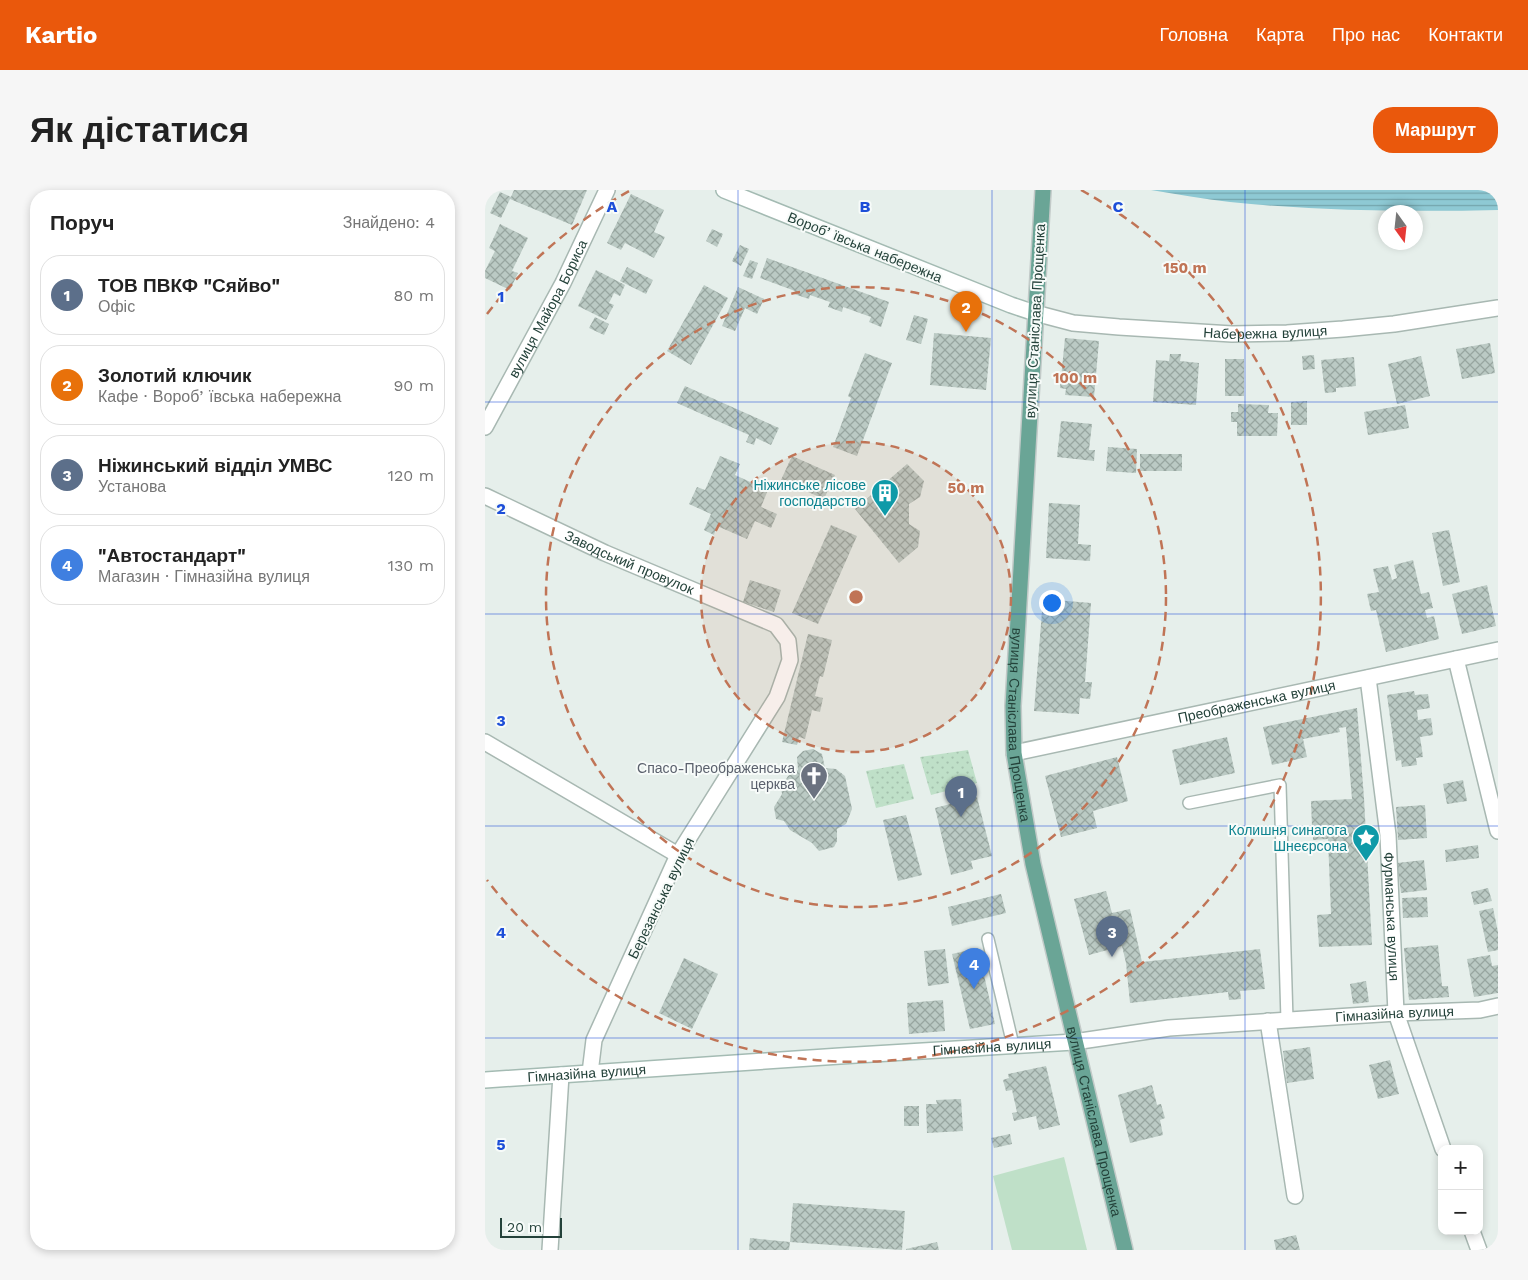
<!DOCTYPE html>
<html lang="uk">
<meta charset="utf-8">
<style>
:root{--surface:#fff;--page:#f6f6f6;--text:#222;--muted:#767676;--line:#e0e0e0;--accent:#ea580c}
body{margin:0;font-family:"Work Sans",sans-serif;background:var(--page);color:var(--text)}
.controls{position:absolute;right:15px;bottom:15px;display:grid;overflow:hidden;border-radius:10px;box-shadow:0 2px 8px #0003}
.controls button{width:45px;height:45px;display:grid;place-items:center;padding:0;border:0;border-bottom:1px solid var(--line);background:var(--surface);color:var(--text);font:25px sans-serif}
.compass{position:absolute;left:893px;top:15px;width:45px;height:45px;border-radius:50%;background:var(--surface);box-shadow:0 2px 8px #0003;rotate:165deg}
.scale{position:absolute;left:15px;bottom:12px;width:62px;box-sizing:border-box;padding-left:5px;border:2px solid #24423a;border-top:0;font-size:14px;line-height:18px;white-space:nowrap;color:#24423a;-webkit-text-stroke:4px #f7fbf9;paint-order:stroke}
.you{position:absolute;left:566px;top:412px;width:18px;height:18px;margin:-12px;border:4px solid #fff;border-radius:50%;background:#1a73e8;box-shadow:0 0 0 8px #1a73e833}
.badge{display:grid;place-items:center;width:32px;height:32px;border-radius:50%;background:var(--accent);color:#fff;font-size:16px;font-weight:700}
.pin{position:absolute;translate:-50% -41px;filter:drop-shadow(0 1px 2px #0008)}
.pin::after{content:'';position:absolute;top:26px;width:18px;height:15px;background:inherit;clip-path:polygon(0 0,100% 0,50% 100%)}
.list{margin:0;padding:0;list-style:none}
h2{display:flex;justify-content:space-between;align-items:center;height:65px;margin:0;padding:0 20px;font-size:21px}
h2 small{font-size:16px;font-weight:400;color:var(--muted)}
.list li{display:grid;grid-template-columns:32px 1fr auto;gap:15px;align-items:center;box-sizing:border-box;height:80px;margin:0 10px 10px;padding:0 10px;border:1px solid var(--line);border-radius:20px}
.list b{display:block;font-size:19px;white-space:nowrap}
.list p{margin:0;font-size:16px;white-space:nowrap;color:var(--muted)}
.list em{font-size:16px;font-style:normal;color:var(--muted)}
.map{position:relative;flex:none;width:1013px;height:1060px;overflow:hidden;border-radius:20px}
header{display:flex;align-items:center;gap:30px;box-sizing:border-box;height:70px;padding:0 25px;background:var(--accent);color:#fff}
header strong{font-size:24px}
nav{display:flex;gap:28px;margin-inline-start:auto;font-size:18px}
.intro{display:flex;align-items:center;justify-content:space-between;box-sizing:border-box;height:120px;padding:0 30px}
h1{margin:0;font-size:35px}
.button{padding:12px 22px;border-radius:20px;background:var(--accent);color:#fff;font-size:18px;font-weight:700}
main{display:flex;gap:30px;padding:0 30px}
aside{flex:1;background:var(--surface);border-radius:20px;box-shadow:0 2px 8px #0003}
.map>svg:first-child{display:block}
.grass{fill:url(#grass-dots)}
.green{fill:#bfe0c8}
.water{fill:url(#water-rules)}
.building{fill:url(#building-cross-hatch)}
.lines{fill:none;stroke-linecap:round;stroke-linejoin:round}
.lane-casing{stroke:#a8b8b2;stroke-width:14}
.street-casing{stroke:#a8b8b2;stroke-width:18}
.secondary-casing{stroke:#a4bbb3;stroke-width:18}
.primary-casing{stroke:#c2cac8;stroke-width:18}
.lane{stroke:#fff;stroke-width:11}
.street{stroke:#fff;stroke-width:15}
.secondary{stroke:#fff;stroke-width:15}
.primary{stroke:#6aa596;stroke-width:15}
.grid{fill:none;stroke:#1d4ed8;stroke-width:1;stroke-opacity:0.55}
.ring{fill:none;stroke:#c07456;stroke-width:2.5;stroke-dasharray:9 6}
.labels{text-anchor:middle;stroke-width:4;stroke-linejoin:round;paint-order:stroke}
.street-label{font-size:14px;fill:#24423a;stroke:#f7fbf9}
.culture-label{font-size:14px;fill:#0d838f;stroke:#f7fbf9;text-anchor:end}
.worship-label{font-size:14px;fill:#5b616d;stroke:#f7fbf9;text-anchor:end}
.grid-label{font-size:16px;text-anchor:middle;font-weight:bold;fill:#1d4ed8;stroke:#f7fbf9;stroke-width:4;stroke-linejoin:round;paint-order:stroke}
.centre{fill:#c07456;stroke:#f7fbf9;stroke-width:2.5}
.ring-label{font-size:15px;text-anchor:middle;font-weight:bold;fill:#c07456;stroke:#f7fbf9;stroke-width:4;stroke-linejoin:round;paint-order:stroke}
</style>
<header>
<strong>Kartio</strong>
<nav><a>Головна</a><a>Карта</a><a>Про нас</a><a>Контакти</a></nav>
</header>
<div class="intro"><h1>Як дістатися</h1><a class="button">Маршрут</a></div>
<main>
<aside>
<h2>Поруч<small>Знайдено: 4</small></h2>
<ul class="list">
<li><span class="badge" style="background:#5c6f8a">1</span><div><b>ТОВ ПВКФ &quot;Сяйво&quot;</b><p>Офіс</p></div><em>80 m</em></li>
<li><span class="badge" style="background:#e8710a">2</span><div><b>Золотий ключик</b><p>Кафе · Воробʼївська набережна</p></div><em>90 m</em></li>
<li><span class="badge" style="background:#5c6f8a">3</span><div><b>Ніжинський відділ УМВС</b><p>Установа</p></div><em>120 m</em></li>
<li><span class="badge" style="background:#3f7fe0">4</span><div><b>&quot;Автостандарт&quot;</b><p>Магазин · Гімназійна вулиця</p></div><em>130 m</em></li>
</ul>
</aside>
<div class="map">
<svg width="1013" height="1060" viewBox="0 0 1013 1060">
<defs>
<pattern id="grass-dots" width="8" height="8" patternUnits="userSpaceOnUse" patternTransform="scale(1.25)"><rect width="8" height="8" fill="#bfe0c8"/><path d="M2 2h.1M6 6h.1" fill="none" stroke="#a4c1ad" stroke-width="1.8" stroke-linecap="round"/></pattern>
<pattern id="water-rules" width="6" height="5" patternUnits="userSpaceOnUse" patternTransform="scale(1.25)"><rect width="6" height="5" fill="#8ec9d4"/><path d="M0 2.5h6" fill="none" stroke="#74a5ad"/></pattern>
<pattern id="building-cross-hatch" width="8" height="8" patternUnits="userSpaceOnUse" patternTransform="scale(1.25)"><rect width="8" height="8" fill="#bbcac4"/><path d="M0 0l8 8M0 8l8-8" fill="none" stroke="#98a6a0"/></pattern>
</defs>
<rect width="100%" height="100%" fill="#e6efeb"/>
<path class="grass" d="M483,560l9,33 -46,12 -11,-38z
M419,574l10,35 -38,9 -10,-37z"/>
<path class="green" d="M579,967l23,93h-75l-19,-74z"/>
<path class="water" d="M666,0h347v20c-89,2 -179,1 -268,-8 -26,-3 -53,-8 -79,-12z"/>
<path class="building" d="M29,0h73l-15,35 -62,-26 -9,19 -11,-5 10,-21 11,5z
M146,4l33,16 -10,22 11,5 -11,21 -29,-15 -4,7 -14,-7z
M15,34l28,14 -16,33 6,2 -8,17 -25,-12v-7l10,-20 -6,-3z
M227,39l11,5 -6,13 -11,-6z
M255,55l9,4 -8,17 -9,-5z
M282,68l122,44 -8,25 -12,-5 2,-5 -28,-10 -1,5 -14,-5 2,-5 -20,-7 -1,4 -15,-5 1,-3 -35,-13z
M265,70l8,3 -6,16 -9,-3z
M142,77l26,13 -7,14 -26,-13z
M111,80l29,15 -5,11 -6,-3 -5,10 5,2 -8,15 -28,-14z
M219,95l24,13 -37,67 -24,-14z
M253,97l26,12 -7,15 -12,-6 -10,23 -13,-5z
M429,125l14,4 -7,25 -15,-4z
M110,127l14,7 -5,11 -15,-7z
M449,143l57,5 -5,52 -56,-5z
M580,148l34,3 -5,56 -29,-2 1,-6 -6,-1z
M1005,153l5,30 -33,6 -6,-30z
M380,163l27,10 -35,93 -24,-9 18,-49 -3,-2z
M685,164h11l-1,7 19,2 -3,42 -43,-3 3,-42 13,1z
M829,165l1,14 -12,1 -1,-14z
M936,166l9,40 -33,8 -9,-40z
M869,167l2,29 -20,2v4l-11,1 -4,-33z
M740,169h19v37h-19z
M200,196l94,42 -8,17 -15,-7 -2,7 -8,-3 3,-7 -72,-32z
M822,211v24h-16v-23z
M753,214l31,1 -1,8h10l-1,23h-40v-14h-6v-10h7z
M920,215l4,23 -41,7 -4,-23z
M576,231l31,3 -3,26h6l-1,11 -37,-4z
M623,257l29,2 -1,24 -30,-2z
M655,264h42v17h-42z
M235,266l20,8 -5,11 33,15 -7,17 16,7 -6,14 -16,-7 -8,18 -30,-13 -3,9 -10,-5 7,-16 -22,-10 8,-17 8,3z
M307,266l43,19 -11,24 -43,-19z
M422,274l17,17 -4,16 -11,7v20l11,7 -2,16 -19,16 -44,-54z
M564,313l31,2 -2,39 13,1 -1,16 -44,-3z
M346,335l26,11 -39,88 -26,-11z
M964,340l11,52 -17,4 -11,-53z
M928,370l8,34 8,-2 4,16 -8,2 2,8 7,-2 5,23 -53,13 -10,-42 -5,1 -4,-17 12,-2 -6,-23 15,-3 4,14 5,-2 -3,-13z
M265,390l31,10 -7,22 -31,-10z
M1002,395l9,41 -34,8 -10,-40z
M558,409l48,4 -6,79h7l-2,17 -10,-1 -1,16 -45,-3z
M323,444l24,6 -9,37 -3,-1 -5,20 8,2 -3,14 -8,-2 -7,29 -6,-2 -2,8 -15,-3z
M929,501l1,4 13,-1 2,14 -13,2 1,10 13,-2 2,17 -13,2 3,20 -7,1 1,7 -15,2 -1,-7 -5,1 -9,-66z
M872,518l7,90 8,147 -53,2 -2,-32 14,-1 -3,-75 -15,1v-5l-8,1v-8l7,-1 -1,-26 41,-2 -6,-72 -7,1 1,4 -37,7 4,18 -35,8 -9,-38z
M742,547l8,36 -55,12 -8,-35z
M328,559l9,5 3,14 11,1 9,7 7,33 -6,15 -9,5v12l-3,6 -15,4 -7,-8 -22,-13 -6,-9 -8,-2 -2,-12 8,-13 -1,-6 7,-12 10,-6 -1,-13 6,-6z
M632,567l11,44 -35,10 4,17 -36,9 -16,-61z
M978,590l4,21 -20,3 -4,-20z
M492,607l15,59 -21,5 2,8 -22,6 -16,-67z
M940,615l2,33 -29,2 -2,-33z
M421,625l16,60 -24,6 -15,-61z
M993,655l1,13 -33,4 -1,-12z
M939,670l3,30 -26,3 -4,-30z
M1003,698l4,13 -18,4 -3,-13z
M621,701l6,22 18,-4 12,53 118,-13 5,40 -25,2 1,8 -12,1 -1,-8 -98,11 -4,-40 -4,-17 -33,9 -15,-56z
M516,704l5,19 -54,13 -4,-19z
M942,707l1,20 -25,1 -1,-20z
M1008,718l5,24v18l-10,2 -9,-41z
M953,755l4,41h6l1,11 -40,3 -5,-52z
M493,758l17,76 -25,5 -18,-75z
M460,759l4,34 -21,3 -4,-35z
M1005,765l2,11 6,-1v28l-24,4 -7,-38z
M199,768l34,16 -26,55 -33,-16z
M881,791l3,21 -16,2 -3,-20z
M458,810l2,31 -36,3 -2,-31z
M825,857l4,32 -27,4 -4,-32z
M905,870l9,34 -21,5 -9,-34z
M561,876l14,59 -21,5 -3,-14 -22,5 -2,-8 5,-1 -5,-22 -6,1 -3,-11 6,-2 -1,-4z
M667,895l5,20 4,-1 4,14 -5,2 3,15 -33,8 -12,-48z
M476,909l2,32 -36,2 -1,-29h11l-1,-4z
M419,916h15v20h-15z
M525,944l2,10 -18,4 -3,-10z
M308,1013l112,8 -3,39 -112,-8 -1,8h-40l1,-12 40,4z
M811,1045l4,15h-24l-2,-10z
M452,1052l2,8h-33v-1z"/>
<g class="lines">
<defs>
<path id="lane" d="M704,613l91,-18 7,235
M503,749l25,106"/>
<g id="street">
<path id="s1" d="M550,123l38,10 46,4 113,7 55,-1 56,-4 51,-5 104,-16"/>
<path id="s2" d="M0,237l78,-144 44,-93"/>
<path id="s3" d="M0,306l120,57 171,72 12,16 2,19 -13,37 -99,158 -84,185 -4,33"/>
<path d="M971,469l42,172"/>
<path id="s4" d="M883,488l20,157 8,178 47,136"/>
<path d="M0,552l193,113"/>
<path id="s5" d="M529,563l484,-103"/>
<path d="M783,831l27,175"/>
<path id="s6" d="M589,852l95,-14 227,-15 84,-3 18,-4"/>
<path d="M987,1041l7,19"/>
<path d="M65,1060l11,-175"/>
</g>
<g id="secondary">
<path d="M239,0l287,115 24,8"/>
<path id="s7" d="M0,890l355,-24 234,-14"/>
</g>
<g id="primary">
<path id="s8" d="M558,0l-30,516 1,47 19,111 92,386"/>
</g>
</defs>
<use href="#lane" class="lane-casing"/>
<use href="#street" class="street-casing"/>
<use href="#secondary" class="secondary-casing"/>
<use href="#primary" class="primary-casing"/>
<use href="#lane" class="lane"/>
<use href="#street" class="street"/>
<use href="#secondary" class="secondary"/>
<use href="#primary" class="primary"/>
</g>
<path class="grid" d="M253,0v1060M507,0v1060M760,0v1060M0,212h1013M0,424h1013M0,636h1013M0,848h1013"/>
<circle cx="371" cy="407" r="155" fill="#c07456" fill-opacity=".12"/>
<g class="ring">
<circle cx="371" cy="407" r="155"/>
<circle cx="371" cy="407" r="310"/>
<path d="M2 124A465 465 0 0 1 146 0M596 0A465 465 0 1 1 2 690"/>
</g>
<defs>
<symbol id="building-pin" viewBox="-11 -11 22 30"><path d="M0 17L-7.5 6A9.5 9.5 0 1 1 7.5 6Z" fill="#0f9aa8" stroke="#f7fbf9"/><path d="M-4-6H4V6H1V3H-1V6H-4ZM-2.5-4.3h1.7v1.8h-1.7ZM.8-4.3h1.7v1.8H.8ZM-2.5-1h1.7V.8h-1.7ZM.8-1h1.7V.8H.8Z" fill="#fff"/></symbol>
<symbol id="church-pin" viewBox="-11 -11 22 30"><path d="M0 17L-7.5 6A9.5 9.5 0 1 1 7.5 6Z" fill="#6b7280" stroke="#f7fbf9"/><path d="M-1.2-6h2.4v3.5h3.3v2.4h-3.3V6h-2.4V-.1h-3.3v-2.4h3.3Z" fill="#fff"/></symbol>
<symbol id="sight-pin" viewBox="-11 -11 22 30"><path d="M0 17L-7.5 6A9.5 9.5 0 1 1 7.5 6Z" fill="#0f9aa8" stroke="#f7fbf9"/><path d="M0-6L1.8-2.2L6-1.7L2.9 1.2L3.7 5.4L0 3.3L-3.7 5.4L-2.9 1.2L-6-1.7L-1.8-2.2Z" fill="#fff"/></symbol>
</defs>
<g fill-rule="evenodd">
<use href="#building-pin" x="384" y="287" width="32" height="43"/>
<use href="#church-pin" x="313" y="570" width="32" height="43"/>
<use href="#sight-pin" x="865" y="632" width="32" height="43"/>
</g>
<g class="labels">
<g class="street-label">
<text transform="translate(380 57) rotate(22)" y="5">Воробʼївська набережна</text>
<text dy="5" stroke="none"><textPath href="#s2" startOffset="134">вулиця Майора Бориса</textPath></text>
<text transform="translate(550 131) rotate(-87)" y="5">вулиця Станіслава Прощенка</text>
<text dy="5" stroke="none"><textPath href="#s1" startOffset="232">Набережна вулиця</textPath></text>
<text dy="5" stroke="none"><textPath href="#s3" startOffset="159">Заводський провулок</textPath></text>
<text dy="5" stroke="none"><textPath href="#s5" startOffset="248">Преображенська вулиця</textPath></text>
<text dy="5" stroke="none"><textPath href="#s8" startOffset="536">вулиця Станіслава Прощенка</textPath></text>
<text transform="translate(176 708) rotate(-64)" y="5">Березанська вулиця</text>
<text dy="5" stroke="none"><textPath href="#s4" startOffset="240">Фурманська вулиця</textPath></text>
<text dy="5" stroke="none"><textPath href="#s6" startOffset="322">Гімназійна вулиця</textPath></text>
<text dy="5" stroke="none"><textPath href="#s7" startOffset="508">Гімназійна вулиця</textPath></text>
<text dy="5" stroke="none"><textPath href="#s7" startOffset="102">Гімназійна вулиця</textPath></text>
<text dy="5" stroke="none"><textPath href="#s8" startOffset="941">вулиця Станіслава Прощенка</textPath></text>
</g>
<g class="culture-label">
<text x="381" y="300">Ніжинське лісове<tspan x="381" dy="16">господарство</tspan></text>
<text x="862" y="645">Колишня синагога<tspan x="862" dy="16">Шнеєрсона</tspan></text>
</g>
<g class="worship-label">
<text x="310" y="583">Спасо-Преображенська<tspan x="310" dy="16">церква</tspan></text>
</g>
</g>
<g class="grid-label">
<text x="127" y="22">A</text>
<text x="380" y="22">B</text>
<text x="633" y="22">C</text>
<text x="16" y="112">1</text>
<text x="16" y="324">2</text>
<text x="16" y="536">3</text>
<text x="16" y="748">4</text>
<text x="16" y="960">5</text>
</g>
<circle cx="371" cy="407" r="8" class="centre"/>
<g class="ring-label">
<text x="700" y="83">150 m</text>
<text x="590" y="193">100 m</text>
<text x="481" y="303">50 m</text>
</g>
</svg>
<div class="controls">
<button>+</button>
<button>−</button>
</div>
<svg class="compass" viewBox="-18 -18 36 36"><path d="M0-13l5 13h-10z" fill="#e53935"/><path d="M0 13l5-13h-10z" fill="#767676"/></svg>
<div class="scale">20 m</div>
<div class="you"></div>
<div class="pin badge" style="left:476px;top:627px;background:#5c6f8a">1</div>
<div class="pin badge" style="left:481px;top:142px;background:#e8710a">2</div>
<div class="pin badge" style="left:627px;top:767px;background:#5c6f8a">3</div>
<div class="pin badge" style="left:489px;top:799px;background:#3f7fe0">4</div>
</div>
</main>
